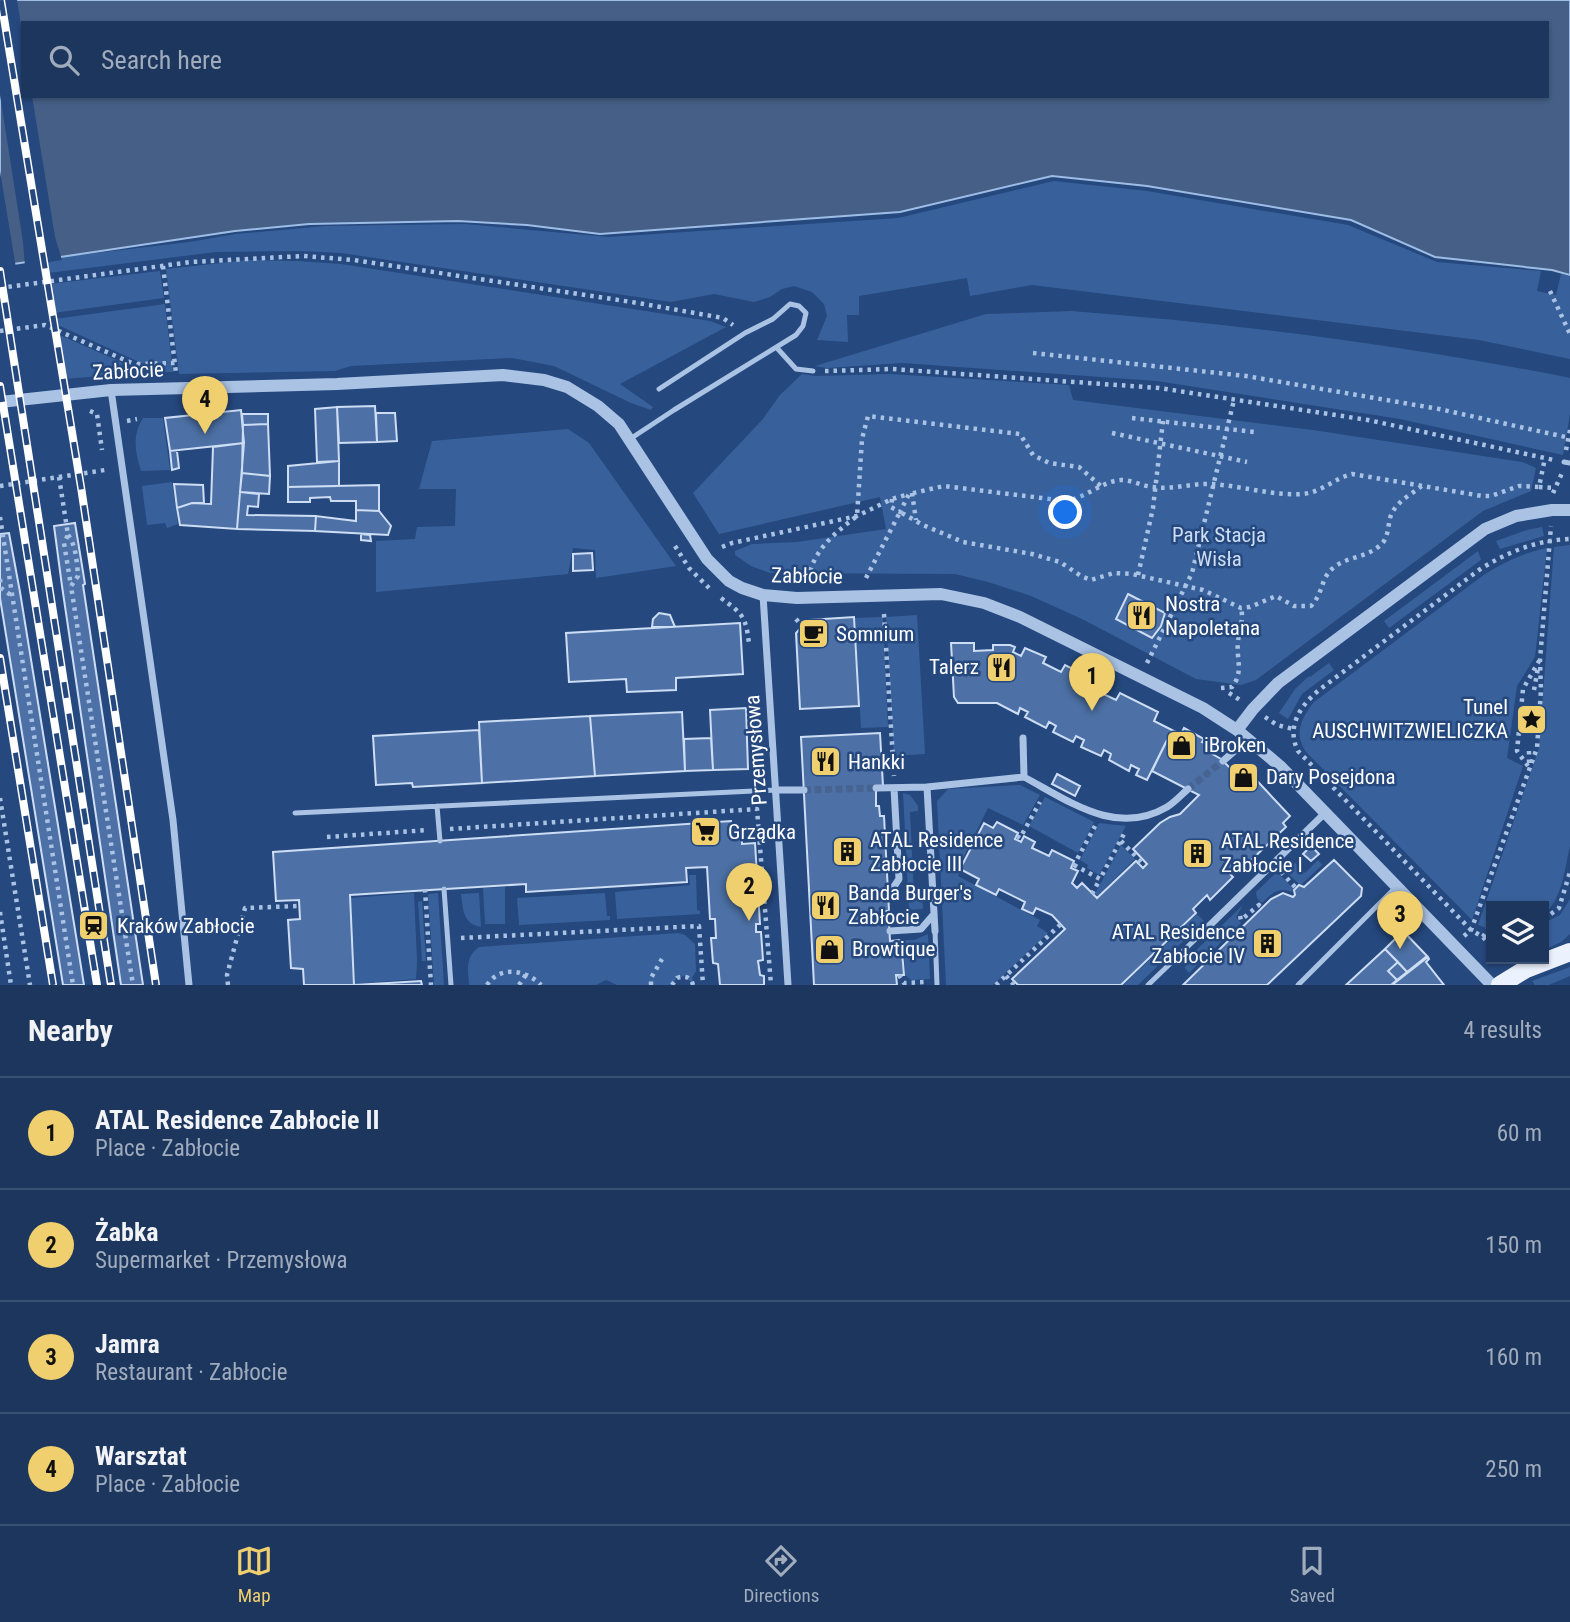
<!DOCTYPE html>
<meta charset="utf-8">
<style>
:root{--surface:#1c365e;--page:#253e64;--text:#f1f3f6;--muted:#a0abbc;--line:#3a5073;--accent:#efcf6e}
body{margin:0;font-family:"Roboto Condensed",sans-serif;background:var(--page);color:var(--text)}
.controls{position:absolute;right:21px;bottom:21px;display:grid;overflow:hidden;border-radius:0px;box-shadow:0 2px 5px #0004}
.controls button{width:63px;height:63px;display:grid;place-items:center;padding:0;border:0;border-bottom:2px solid var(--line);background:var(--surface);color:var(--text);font:35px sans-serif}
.you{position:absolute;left:1066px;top:513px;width:24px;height:24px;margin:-18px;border:5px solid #fff;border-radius:50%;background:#1a73e8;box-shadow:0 0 0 10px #1a73e833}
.badge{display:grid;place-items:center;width:46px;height:46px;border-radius:50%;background:var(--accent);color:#111;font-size:23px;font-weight:700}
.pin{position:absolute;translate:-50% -58px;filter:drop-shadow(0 2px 4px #0008)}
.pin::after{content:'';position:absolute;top:37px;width:24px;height:21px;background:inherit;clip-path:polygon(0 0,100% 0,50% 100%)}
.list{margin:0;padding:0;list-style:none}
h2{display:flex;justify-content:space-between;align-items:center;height:91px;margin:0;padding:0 28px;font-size:30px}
h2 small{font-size:23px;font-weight:400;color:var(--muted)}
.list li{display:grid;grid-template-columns:46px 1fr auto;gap:21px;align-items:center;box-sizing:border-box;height:112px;padding:0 28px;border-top:2px solid var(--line)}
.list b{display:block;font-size:26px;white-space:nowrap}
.list p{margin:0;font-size:23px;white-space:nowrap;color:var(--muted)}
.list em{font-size:23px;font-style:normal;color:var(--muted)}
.icon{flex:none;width:38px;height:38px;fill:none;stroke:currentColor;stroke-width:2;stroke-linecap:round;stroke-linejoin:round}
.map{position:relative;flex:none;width:1570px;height:985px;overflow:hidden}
.search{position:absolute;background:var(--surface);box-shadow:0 2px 5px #0004;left:21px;right:21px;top:21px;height:77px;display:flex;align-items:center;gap:18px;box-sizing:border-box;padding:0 24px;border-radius:0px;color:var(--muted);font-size:26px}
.sheet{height:539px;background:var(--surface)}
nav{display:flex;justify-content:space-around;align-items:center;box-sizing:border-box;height:98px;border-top:2px solid var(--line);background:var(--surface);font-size:19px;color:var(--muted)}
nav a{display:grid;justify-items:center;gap:4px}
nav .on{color:var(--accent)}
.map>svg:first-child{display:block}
.green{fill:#38619b}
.water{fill:#455f86;stroke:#9ebde6;stroke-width:2;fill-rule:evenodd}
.pier{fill:#25487e}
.building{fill:#4d71a6;stroke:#cdddf4;stroke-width:2}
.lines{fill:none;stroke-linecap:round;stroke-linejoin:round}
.minor-tunnel{stroke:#466391;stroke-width:7;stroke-dasharray:7 3.5;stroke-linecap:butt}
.path{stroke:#aac3e5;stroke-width:4.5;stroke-dasharray:3.5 5;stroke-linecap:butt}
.service{stroke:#aac3e5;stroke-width:5}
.minor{stroke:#aac3e5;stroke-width:7}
.tertiary{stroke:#aac3e5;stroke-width:12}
.primary{stroke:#ebf1fd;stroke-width:18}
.rail-casing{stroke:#fff;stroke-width:8}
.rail{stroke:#25487e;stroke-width:5;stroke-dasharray:16;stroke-linecap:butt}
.labels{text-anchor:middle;stroke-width:5;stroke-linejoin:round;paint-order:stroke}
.street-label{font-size:21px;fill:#fff;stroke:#25487e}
.park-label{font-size:21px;fill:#cdddf4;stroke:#25487e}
.poi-label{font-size:21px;fill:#fff;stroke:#25487e;text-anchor:start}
</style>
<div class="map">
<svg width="1570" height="985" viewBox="0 0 1570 985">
<rect width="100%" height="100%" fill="#25487e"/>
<path class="green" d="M1054,181l93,10 201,34 89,37 104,9 -4,20 19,4 5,-21 9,2v83l-91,-19 -447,-55 -62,11 -3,-18 -108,18v19h-12l1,27 -31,-2 10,-24 -3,-12 -12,-12 -18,-6 -12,3 -12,8 -16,5 -40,-8 -43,8 -330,-49 -39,-2 -86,1 -168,21 -3,-14 144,-17 47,-8 89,-8 140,-2 144,13 289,-19z
M248,260l50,1 43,3 369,57 16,6 -106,57 33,23 -2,3 -20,-7 -77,-37 -42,-8 -161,8 -16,5 -156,3 -13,-105z
M160,271l4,27 -111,15 -4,-29z
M165,304l8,68h-12l-114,-52z
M1072,311c167,13 333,34 498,67v36l-7,41 -163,-36 -243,-38 -255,-18 -75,5 -12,-2 171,-52z
M55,333l91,40 -84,6z
M802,374l13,2 75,-2 179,11 4,15 240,30 209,32 14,6 -5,23 -48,20 -227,169 -15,5 -45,-6 -112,-59 -53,-24 -43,-14 -33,-8 -185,-1 -19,-7 -16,-11v-4l17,-7 45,-2 89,-13 -6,-32 -161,37 -26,-41 69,-73 18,-25z
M143,418h20l7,52 -29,1c-6,-19 -9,-36 2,-53z
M568,429l21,14 87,123 -80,12 -1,-28 -22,-2 -5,26 -192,18v-51l39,-2 2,-12 38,-1 1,-37h-37l13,-48z
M172,482l6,42 -11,4 -2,-5 -18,2 -5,-39z
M1542,527l2,9 -44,13 -4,-8 31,-11z
M1570,545v301c-6,25 -7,51 -26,69v-9h-53v12l-5,10 -8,-3 61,-177 15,-201z
M1547,548l-12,109 -18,29 -10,72 16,8 -51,154 -165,-167c-14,-18 -6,-35 7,-51l171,-128c19,-12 40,-22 62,-26z
M1478,551l3,9 -92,68 -5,-7z
M917,615l8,139 -31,2 -8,-139z
M883,617l5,110 -27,1 -6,-110z
M1329,663l5,7 -32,24 -14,25 -9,-6 16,-24 14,-13 1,1z
M1020,785l20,10 -17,30 -35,-17 -31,62 3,2 -2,4 82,44 -3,6 11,7 -55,52h-47l-9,-184 11,-12z
M903,793l7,2 8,11v5l-8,1 4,82h8l1,15 -14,1z
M1045,797l49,25 -16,31 -49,-27z
M1099,823l27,3 -27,49 -12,-7 1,-3 -8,-5z
M1121,845l14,14 -38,37 -2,-2z
M1318,860l4,5 -20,19h-3l-15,-14v-5l4,-3 7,1 10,10z
M1275,874l5,1 14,14 -2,3c-14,-6 -21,2 -30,11l-5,-5 -1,-6z
M689,875h7l1,35 3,1v3l-83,5 -2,-27 75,-7z
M505,887v37h-20l-2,-36z
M414,893l3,68 -1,18 -61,5 -4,-86z
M438,893l6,92h-10l-6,-91z
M479,893l2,34c-18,-3 -18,-18 -20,-33z
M605,893l2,23h3v4l-91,5 -2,-27z
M1570,899v35l-9,8 -17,8v-27l16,-8z
M422,901l4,60h-4l-4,-59z
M1243,905l-7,12 5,6 -52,50 -4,-5 2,-9z
M1197,914l7,7 -66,64h-15z
M678,933l7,2 10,9 1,27 -4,7 2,7 -10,-9 -7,2 -5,7h-55l-11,-5 -10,5h-127c-1,-16 -4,-28 10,-38z
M928,934l2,45 -19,1 -6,-5 -2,-35h11z
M1570,967v9l-21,9h-14l-3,-4z"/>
<path class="water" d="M0,0h1570v275l-18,-5 -117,-13 -84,-37 -204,-34 -95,-10 -152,36 -300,22 -73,-9 -69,-4 -149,3 -74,7 -235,35zM23,23h1524v73h-1524z"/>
<path class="pier" d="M0,0h17l6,38v58h9l23,141 7,23 -37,6 -2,-24 -23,-147z
M0,171l16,97 -16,2z"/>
<path class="building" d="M375,406l2,36 -38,1 -2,-36z
M337,407l2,54 -22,1 -2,-53z
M241,410l3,33 -74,8 -5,-33z
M376,413h19l2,28 -20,1z
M242,414h26v10l-25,1z
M268,424l2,52 -28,-3 1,-48z
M244,443l-7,86 -57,-4 -3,-17 15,-5 19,1 2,-57z
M170,451h7l2,17 -7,2z
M339,461v25l-51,1v-21z
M242,473l28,3 -1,18 -29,-2z
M174,484l29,1 1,18h-12l-15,5z
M379,485v26l-23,-1v-9h-25l-1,-4 -20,1v4h-22v-15z
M240,492l19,2 -1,13 -10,-1 -1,9 69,1 -1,15 -78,-2z
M356,510l23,1 12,15 -3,9 -73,-4 1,-15 40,5z
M75,523l10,61 -2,1 60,400h-22l-59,-399 -8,-60z
M9,533l11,59 64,393h-21l-63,-387v-64z
M361,534l9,1 1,6 -10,-1z
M592,553l1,17 -20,1v-17z
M1128,594l37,19 -4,13 -9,12 -36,-19z
M659,613l11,2 5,12h-23l1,-8z
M854,617l5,89 -59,3 -4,-76 12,-13z
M740,623l3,51 -67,4v12l-49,2 -1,-13 -57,3 -3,-49z
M951,643h23v8l19,-1v-5h17l5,2 -2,5 8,4 4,-8 21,9 -3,6 18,9 4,-7 38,19 -4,8 17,8 4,-7 38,19 -4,9 18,9 -25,50 -11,-5 3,-6 -8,-4 -2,6 -20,-11 2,-6 -7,-4 -3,6 -20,-9 3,-7 -8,-4 -3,6 -20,-10 3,-6 -7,-4 -3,6 -21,-11 3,-5 -8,-4 -2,6 -21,-11h-39l-4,-6z
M746,708l2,61 -35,1 -3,-60z
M682,712l3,59 -90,5 -5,-60z
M590,716l5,60 -113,7 -3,-61z
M1184,728l20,11 -2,3 9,4 -2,6 12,7 16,16 8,-7 45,48 -7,7 3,4 -38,36 -4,-4 -14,15 3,3 -23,23 -3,-5 -14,14 3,4 -75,72h-103l-6,-6 53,-50 -13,-14 -16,-7 -3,6 -11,-5 3,-7 -26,-13 -3,6 -20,-10 3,-6 -19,-10 24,-46 9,5 4,-6 21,11 -3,6 6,3 3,-6 11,6 -3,6 17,8 3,-6 22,11 -3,7 7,3 -6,12 5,5 5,-5 15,15 39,-37 7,7 4,-4 -14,-15 27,-26 10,-6 10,-3 19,-19 -47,-24 20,-41 9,4z
M479,730l3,53 -69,4 -1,-4 -36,2 -3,-49z
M880,733l3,53 -7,1v19h3l1,10h4l5,95h-7l1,10 12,-1v2h-6l1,19 11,-1 3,35h-8l1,10h-83l-13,-248z
M711,738l2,32 -28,1 -1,-32z
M1057,774l23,12 -5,10 -23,-12z
M731,821l1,13 10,4v6l13,-1 5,81h-4v8h5l2,28 -5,1 2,14 4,1v9h-44l-2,-21 -5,-1 -2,-25h5l-1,-19h-5l-3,-52 -21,1 1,14 -161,10v-8l-176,11 4,90 67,-4 1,4h-118l-1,-16 -12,-1 -3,-48 12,-1 -1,-19 -23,1 -3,-49z
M1311,846l8,8 -8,7 -8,-7z
M1334,860l28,28 -1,8 -94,89h-84l88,-86 12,-6 10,4 2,-2 -1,-5 5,-5 5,2z
M1403,931l24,25 -20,16 -22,-23z
M1385,949l13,13 -10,9 9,9 -6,5h-45z
M1428,957l1,2 -3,3 18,23h-52z
M1398,962l9,10 -10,8 -9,-9z"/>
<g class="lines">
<path class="minor-tunnel" d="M1188,789l35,-28
M804,790l72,-2"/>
<path class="path" d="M163,266l13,107
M0,288l191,-26 112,-6 51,4 284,43 85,15 10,7
M1550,291l20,43
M0,331l45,-6 105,46
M1033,353l213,23 193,33 131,29
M137,364l38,-1
M825,371l67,-2 267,19 209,32 186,40
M90,411l7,3 5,36
M1132,418l122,14
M127,421l10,-2
M1112,433l135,29
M1566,450l4,-20
M59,477l9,58 -4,8 7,43
M0,486l105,-16v-4
M1539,487l15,1
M912,493l4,27
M1553,493l9,-20
M892,499l-1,8 9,5 9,-18 35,-8 122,15c20,-3 36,-20 55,-21 11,0 21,6 32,7 19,3 39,-4 59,-3 30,2 61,12 91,10 19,-2 32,-16 49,-20l130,22h9l28,-10 20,1 6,-29
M0,517l73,468
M68,535c8,10 9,28 10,41l-7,10 62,399
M675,546l14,22 20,20
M722,547l10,-4 125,-27 35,-17 17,-5
M1138,575l15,-67 10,-87
M866,578l34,-66 23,13 40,17 69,12 28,8 21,14 10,4 23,-7 18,1 71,16 38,18 9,-1 26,-11 18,10h17c13,-14 9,-26 21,-37 15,-14 38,-10 52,-28 5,-8 4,-18 7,-26 6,-14 21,-21 32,-30
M0,579l1,9 11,8
M808,579c6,-30 27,-46 49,-63l5,-77 6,-23 152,18 13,21 16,8 30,4 23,20
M721,598c22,16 25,19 28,46
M884,614l10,162
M796,619l6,7
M1147,663l45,-90 42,-173
M1221,688l11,-1c12,-15 4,-28 6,-45 1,-12 6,-21 3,-34
M1534,690l4,-22
M1229,693l11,7
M1265,717l12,8 16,4
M756,747l1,33
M1529,763v-15
M1528,766l-11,-15 6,-62 16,-28
M0,798l30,187
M450,829l307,-20 14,176
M1017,836l3,2 20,-36
M327,837l101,-7
M1121,841l22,23 -2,2
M1073,864l1,1 21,-39
M1074,865l26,14 25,-47
M1281,872l15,16
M425,889l6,96
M1092,894l8,-15
M0,912l11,73
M1240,916l1,4 18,-15 2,3
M1544,919l15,-11 11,-36
M1464,936l7,-6 3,-8 63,-174 4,-58 -1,-30 11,-134
M1483,937l8,-13
M461,938l238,-12 4,59
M1491,946l-8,-9 -12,-7 -173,-179c-12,-24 2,-45 21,-61l160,-120c28,-18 58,-30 91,-31
M899,975l5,8 22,-1
M1006,976l8,9
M228,985l-1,-10 18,-67 53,-2
M487,985c13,-20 40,-15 54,0
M519,985l8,-12
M651,985v-7l11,-19
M672,985l5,-7c7,-3 14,-1 16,7
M996,985l65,-61"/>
<path class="service" d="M777,348l19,21 17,2
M630,439l44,-29 122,-75 7,-9 3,-13 -7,-7 -9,-2 -17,15 -28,14 -86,56
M1564,462l6,1
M437,806l3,35
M295,813l481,-23
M444,889l7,96
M935,931l2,54
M1148,985l60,-58
M1298,985l99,-99"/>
<path class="minor" d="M111,390l62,430 16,165
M763,595l25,390
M1223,761l25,-22
M1024,777c45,24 92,60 143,30 8,-5 14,-12 21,-18
M927,787l97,-10 -1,-39
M876,788l51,-1 8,144
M776,790h28
M888,889l5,-1 6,-9 -5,-91
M1208,927l117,-114
M890,931l31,-2 13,-15"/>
<path class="tertiary" d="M0,402l111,-12 226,-6 166,-9 41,5 23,7 31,19 21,18 88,135 22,22 13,7 21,7 34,3 144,-4 43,9 36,14 183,91 34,22 43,36 212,219
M1237,730l16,-21 25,-26 207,-154 31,-13 36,-6h18"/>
<path class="primary" d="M1500,985l26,-16 44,-17"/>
<defs>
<path id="rail" d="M1,0l80,487 75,498
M0,271l111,714
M0,386l97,599
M0,658l53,327"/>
</defs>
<use href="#rail" class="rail-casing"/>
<use href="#rail" class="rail"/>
</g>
<defs>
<symbol id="restaurant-square" viewBox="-11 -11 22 22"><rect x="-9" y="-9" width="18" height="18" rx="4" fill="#efcf6e" stroke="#25487e"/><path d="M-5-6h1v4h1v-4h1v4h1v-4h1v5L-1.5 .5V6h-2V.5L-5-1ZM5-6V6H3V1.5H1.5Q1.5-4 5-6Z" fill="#111"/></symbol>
<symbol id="cafe-square" viewBox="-11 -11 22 22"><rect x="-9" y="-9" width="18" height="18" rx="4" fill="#efcf6e" stroke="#25487e"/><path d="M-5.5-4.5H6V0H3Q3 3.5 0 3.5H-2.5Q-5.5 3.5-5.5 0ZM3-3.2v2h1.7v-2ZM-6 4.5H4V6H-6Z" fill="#111"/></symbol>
<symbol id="sight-square" viewBox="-11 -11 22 22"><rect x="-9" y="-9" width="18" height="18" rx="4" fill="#efcf6e" stroke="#25487e"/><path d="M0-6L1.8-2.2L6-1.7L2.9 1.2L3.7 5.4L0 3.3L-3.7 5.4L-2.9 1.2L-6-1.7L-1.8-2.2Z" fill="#111"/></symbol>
<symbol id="shop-square" viewBox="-11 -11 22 22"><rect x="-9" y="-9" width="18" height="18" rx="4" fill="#efcf6e" stroke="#25487e"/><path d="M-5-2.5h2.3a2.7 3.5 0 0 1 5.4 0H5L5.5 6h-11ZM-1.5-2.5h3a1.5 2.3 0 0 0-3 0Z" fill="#111"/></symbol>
<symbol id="supermarket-square" viewBox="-11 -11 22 22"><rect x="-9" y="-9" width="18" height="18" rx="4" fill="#efcf6e" stroke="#25487e"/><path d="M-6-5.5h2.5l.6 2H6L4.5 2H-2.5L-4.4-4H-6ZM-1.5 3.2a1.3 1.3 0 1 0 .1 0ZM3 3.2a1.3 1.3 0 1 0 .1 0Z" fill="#111"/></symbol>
<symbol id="building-square" viewBox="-11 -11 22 22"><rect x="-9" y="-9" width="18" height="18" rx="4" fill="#efcf6e" stroke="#25487e"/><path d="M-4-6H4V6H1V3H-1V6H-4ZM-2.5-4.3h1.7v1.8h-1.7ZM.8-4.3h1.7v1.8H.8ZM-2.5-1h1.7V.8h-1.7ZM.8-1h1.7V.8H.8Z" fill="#111"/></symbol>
<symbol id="station-square" viewBox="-11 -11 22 22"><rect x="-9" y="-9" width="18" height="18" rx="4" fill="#efcf6e" stroke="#25487e"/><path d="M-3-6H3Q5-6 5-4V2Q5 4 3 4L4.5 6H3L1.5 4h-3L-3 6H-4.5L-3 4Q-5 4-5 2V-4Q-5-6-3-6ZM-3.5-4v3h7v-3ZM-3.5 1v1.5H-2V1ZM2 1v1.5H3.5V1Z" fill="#111"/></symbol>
</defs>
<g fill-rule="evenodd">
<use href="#restaurant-square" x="1124" y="598" width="35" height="35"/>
<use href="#cafe-square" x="796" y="616" width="35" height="35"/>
<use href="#restaurant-square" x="984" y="650" width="35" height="35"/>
<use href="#sight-square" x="1514" y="702" width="35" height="35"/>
<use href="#shop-square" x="1164" y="728" width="35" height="35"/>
<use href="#restaurant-square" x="808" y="744" width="35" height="35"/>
<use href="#shop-square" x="1226" y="760" width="35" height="35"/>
<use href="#supermarket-square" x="688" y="814" width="35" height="35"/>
<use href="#building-square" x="830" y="834" width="35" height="35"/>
<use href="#building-square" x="1180" y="836" width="35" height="35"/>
<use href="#restaurant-square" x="808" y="888" width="35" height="35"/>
<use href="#station-square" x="76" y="908" width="35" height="35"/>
<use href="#building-square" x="1250" y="926" width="35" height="35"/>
<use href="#shop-square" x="812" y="932" width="35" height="35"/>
</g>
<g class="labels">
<g class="street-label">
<text transform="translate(128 371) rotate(-3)" y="7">Zabłocie</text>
<text transform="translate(807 576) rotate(1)" y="7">Zabłocie</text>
<text transform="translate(756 750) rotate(-94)" y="7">Przemysłowa</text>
</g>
<g class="park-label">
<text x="1219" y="542">Park Stacja<tspan x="1219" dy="24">Wisła</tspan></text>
</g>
<g class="poi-label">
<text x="1165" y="611">Nostra<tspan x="1165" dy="24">Napoletana</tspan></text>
<text x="836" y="641">Somnium</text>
<text x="979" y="674" text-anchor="end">Talerz</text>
<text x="1508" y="714" text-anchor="end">Tunel<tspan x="1508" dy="24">AUSCHWITZWIELICZKA</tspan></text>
<text x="1204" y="752">iBroken</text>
<text x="848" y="769">Hankki</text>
<text x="1266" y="784">Dary Posejdona</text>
<text x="728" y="839">Grządka</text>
<text x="870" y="847">ATAL Residence<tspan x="870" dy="24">Zabłocie III</tspan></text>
<text x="1221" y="848">ATAL Residence<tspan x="1221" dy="24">Zabłocie I</tspan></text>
<text x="848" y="900">Banda Burger's<tspan x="848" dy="24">Zabłocie</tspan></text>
<text x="117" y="933">Kraków Zabłocie</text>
<text x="1245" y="939" text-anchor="end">ATAL Residence<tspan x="1245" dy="24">Zabłocie IV</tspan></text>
<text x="852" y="956">Browtique</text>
</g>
</g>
</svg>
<div class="controls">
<button><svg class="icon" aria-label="layers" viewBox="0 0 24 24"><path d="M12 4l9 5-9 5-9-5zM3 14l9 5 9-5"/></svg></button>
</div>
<div class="you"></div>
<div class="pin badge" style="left:1092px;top:711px">1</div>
<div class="pin badge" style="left:749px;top:921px">2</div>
<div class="pin badge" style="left:1400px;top:949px">3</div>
<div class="pin badge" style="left:205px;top:434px">4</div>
<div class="search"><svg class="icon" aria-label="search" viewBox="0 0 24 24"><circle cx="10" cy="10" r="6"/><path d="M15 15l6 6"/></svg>Search here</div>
</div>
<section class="sheet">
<h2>Nearby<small>4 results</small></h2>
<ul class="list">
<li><span class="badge">1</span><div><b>ATAL Residence Zabłocie II</b><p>Place · Zabłocie</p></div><em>60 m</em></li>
<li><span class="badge">2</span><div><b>Żabka</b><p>Supermarket · Przemysłowa</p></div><em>150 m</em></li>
<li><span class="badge">3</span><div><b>Jamra</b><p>Restaurant · Zabłocie</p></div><em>160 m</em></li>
<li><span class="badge">4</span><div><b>Warsztat</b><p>Place · Zabłocie</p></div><em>250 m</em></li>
</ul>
</section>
<nav>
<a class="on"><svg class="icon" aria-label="map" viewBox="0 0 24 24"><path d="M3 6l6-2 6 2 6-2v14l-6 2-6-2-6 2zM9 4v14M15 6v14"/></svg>Map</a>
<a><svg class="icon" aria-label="directions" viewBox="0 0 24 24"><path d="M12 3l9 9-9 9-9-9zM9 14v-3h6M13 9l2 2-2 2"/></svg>Directions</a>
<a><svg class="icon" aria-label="saved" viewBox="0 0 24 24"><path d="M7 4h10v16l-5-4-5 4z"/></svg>Saved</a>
</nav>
